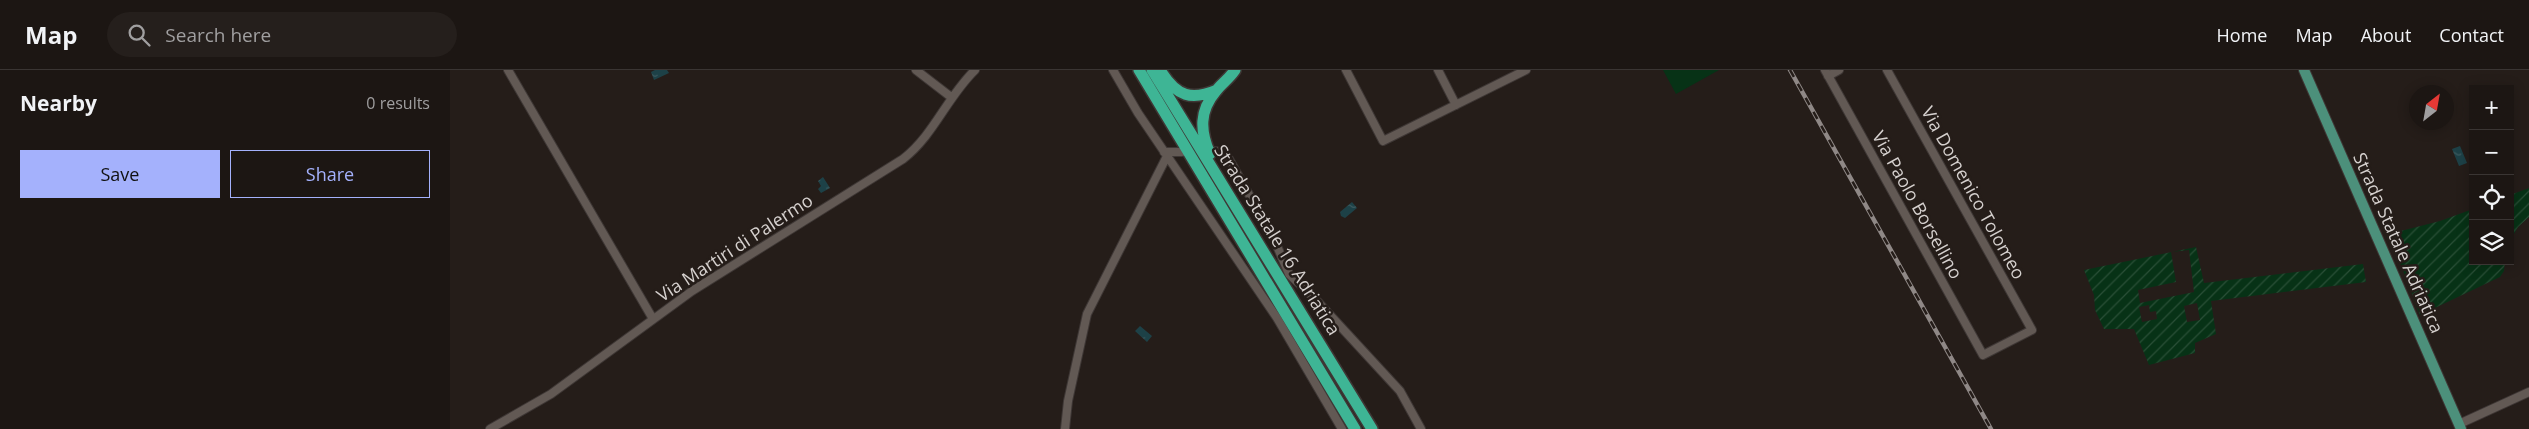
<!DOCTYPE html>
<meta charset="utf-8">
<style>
:root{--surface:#1c1613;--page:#251f1c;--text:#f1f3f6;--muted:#a09fa0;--line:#3a3533;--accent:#a4b1fc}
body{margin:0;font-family:"Open Sans",sans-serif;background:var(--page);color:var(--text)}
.controls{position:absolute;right:15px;top:15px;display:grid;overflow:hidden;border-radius:0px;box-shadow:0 2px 12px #0003}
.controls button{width:45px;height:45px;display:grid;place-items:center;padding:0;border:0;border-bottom:1px solid var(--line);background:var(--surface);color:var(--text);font:25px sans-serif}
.compass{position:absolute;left:1959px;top:15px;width:45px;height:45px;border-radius:50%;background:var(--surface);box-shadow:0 2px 12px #0003;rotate:31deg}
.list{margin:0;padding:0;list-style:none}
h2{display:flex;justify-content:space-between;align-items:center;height:65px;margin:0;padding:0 20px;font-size:21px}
h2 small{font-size:16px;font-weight:400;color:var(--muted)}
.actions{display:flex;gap:10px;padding:15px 20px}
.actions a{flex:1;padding:11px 0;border:1px solid var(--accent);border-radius:0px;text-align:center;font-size:18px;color:var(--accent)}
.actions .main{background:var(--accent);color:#111}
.icon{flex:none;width:28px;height:28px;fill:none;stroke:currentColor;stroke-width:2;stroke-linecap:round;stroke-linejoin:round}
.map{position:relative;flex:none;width:2079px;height:359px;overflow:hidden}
header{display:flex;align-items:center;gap:30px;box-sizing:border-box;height:70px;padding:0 25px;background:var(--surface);border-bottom:1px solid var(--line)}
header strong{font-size:24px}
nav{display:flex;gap:28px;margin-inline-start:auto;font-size:18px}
.search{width:350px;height:45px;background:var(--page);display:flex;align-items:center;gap:12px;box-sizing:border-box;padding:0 18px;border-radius:28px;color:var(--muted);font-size:19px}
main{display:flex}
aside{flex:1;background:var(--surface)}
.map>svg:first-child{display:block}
.garden{fill:url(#garden-furrows);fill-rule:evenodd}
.pitch{fill:#073216}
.water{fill:url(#water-ripples)}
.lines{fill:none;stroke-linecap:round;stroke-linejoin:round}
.minor-casing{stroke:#3e3735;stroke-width:10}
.major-casing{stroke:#3e3735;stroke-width:12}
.highway-casing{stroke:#3e3735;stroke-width:14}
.minor{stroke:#625954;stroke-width:8}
.major{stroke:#4c907b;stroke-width:10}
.highway{stroke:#3eb595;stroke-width:11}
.rail-casing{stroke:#8f8886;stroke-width:4.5}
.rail{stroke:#251d19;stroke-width:2.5;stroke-dasharray:8;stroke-linecap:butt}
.labels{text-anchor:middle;stroke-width:5;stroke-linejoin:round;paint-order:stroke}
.street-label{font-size:18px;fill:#d5d0ce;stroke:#251d19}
</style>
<header>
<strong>Map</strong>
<div class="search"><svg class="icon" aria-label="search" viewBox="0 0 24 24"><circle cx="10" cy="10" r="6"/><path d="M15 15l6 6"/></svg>Search here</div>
<nav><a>Home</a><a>Map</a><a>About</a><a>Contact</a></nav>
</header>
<main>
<aside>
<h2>Nearby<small>0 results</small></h2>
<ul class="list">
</ul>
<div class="actions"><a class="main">Save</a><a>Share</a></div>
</aside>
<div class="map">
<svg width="2079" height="359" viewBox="0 0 2079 359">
<defs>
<pattern id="garden-furrows" width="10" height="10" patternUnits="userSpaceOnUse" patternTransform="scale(1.25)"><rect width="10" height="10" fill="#073216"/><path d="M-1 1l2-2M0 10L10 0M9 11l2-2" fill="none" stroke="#2a4f37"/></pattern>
<pattern id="water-ripples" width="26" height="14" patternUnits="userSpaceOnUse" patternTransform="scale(1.25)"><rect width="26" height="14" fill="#1d4147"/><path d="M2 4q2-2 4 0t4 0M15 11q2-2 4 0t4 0" fill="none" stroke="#3d5b60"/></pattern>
</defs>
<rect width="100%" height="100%" fill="#251d19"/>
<path class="garden" d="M2079,118v29l-11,10 -8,14v-46z
M2023,139v52h32l-1,10 -4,6 -80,38 -31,-81 51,-13z
M1746,177l8,36 159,-19 3,18 -155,19 5,33 -21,9v10l-46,12 -15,-36h-30l-9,-19 -1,-15 -10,-25zM1739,180l5,42 -54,11 -2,-13 38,-8 -5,-30zM1747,233l3,17 -13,2 -3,-16zM1699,235l1,7 6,-1 1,8 -15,3 -3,-15z"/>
<path class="pitch" d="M1213,0h56l-43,24z"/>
<path class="water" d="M205,0h12l2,3 -15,7 -3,-8z
M2010,76l7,17 -8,3 -7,-17z
M373,107l7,11 -9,5 -3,-4 3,-3 -3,-5z
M902,132l5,6 -12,10 -4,-2 -1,-4z
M690,256l12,10 -5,6 -12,-11z"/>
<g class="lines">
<defs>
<path id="minor" d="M58,0l145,249
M466,0l35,27
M663,0l25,43 139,205 65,111
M896,0l37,71 143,-71
M988,0l18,35
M1375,0l158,285 49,-25 -145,-260
M1378,6l11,-6
M763,81l12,1 49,87 15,35 28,27 83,90 21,38
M714,82h18
M2009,354l70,-32
M40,359l61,-35 141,-103 211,-132c31,-24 44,-62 72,-89
M615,359l3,-28 19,-87 80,-158"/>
<path id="major" d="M1854,0l157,359"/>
<path id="highway" d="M689,0l216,359
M702,0l220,359
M712,3c15,23 29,28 55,17
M760,84c-10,-23 -11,-43 6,-63 6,-8 13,-12 19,-21"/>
</defs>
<use href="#minor" class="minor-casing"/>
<use href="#major" class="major-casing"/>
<use href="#highway" class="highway-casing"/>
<use href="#minor" class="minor"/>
<use href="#major" class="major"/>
<use href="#highway" class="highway"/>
<defs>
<path id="rail" d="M1340,0l201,359"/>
</defs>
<use href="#rail" class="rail-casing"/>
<use href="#rail" class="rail"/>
</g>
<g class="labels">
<g class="street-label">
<text transform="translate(1523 123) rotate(61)" y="6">Via Domenico Tolomeo</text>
<text transform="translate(1467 135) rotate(61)" y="6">Via Paolo Borsellino</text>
<text transform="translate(827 170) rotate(58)" y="6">Strada Statale 16 Adriatica</text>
<text transform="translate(1948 173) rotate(66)" y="6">Strada Statale Adriatica</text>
<text transform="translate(285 178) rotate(-33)" y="6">Via Martiri di Palermo</text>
</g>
</g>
</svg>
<div class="controls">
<button>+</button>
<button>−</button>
<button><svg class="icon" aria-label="locate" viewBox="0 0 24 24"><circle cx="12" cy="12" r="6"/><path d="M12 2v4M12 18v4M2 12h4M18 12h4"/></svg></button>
<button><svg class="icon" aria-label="layers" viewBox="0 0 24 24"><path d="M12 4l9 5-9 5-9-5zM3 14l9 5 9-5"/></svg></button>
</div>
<svg class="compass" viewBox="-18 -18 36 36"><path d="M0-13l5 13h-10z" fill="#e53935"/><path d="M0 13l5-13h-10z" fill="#a09fa0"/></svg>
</div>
</main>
